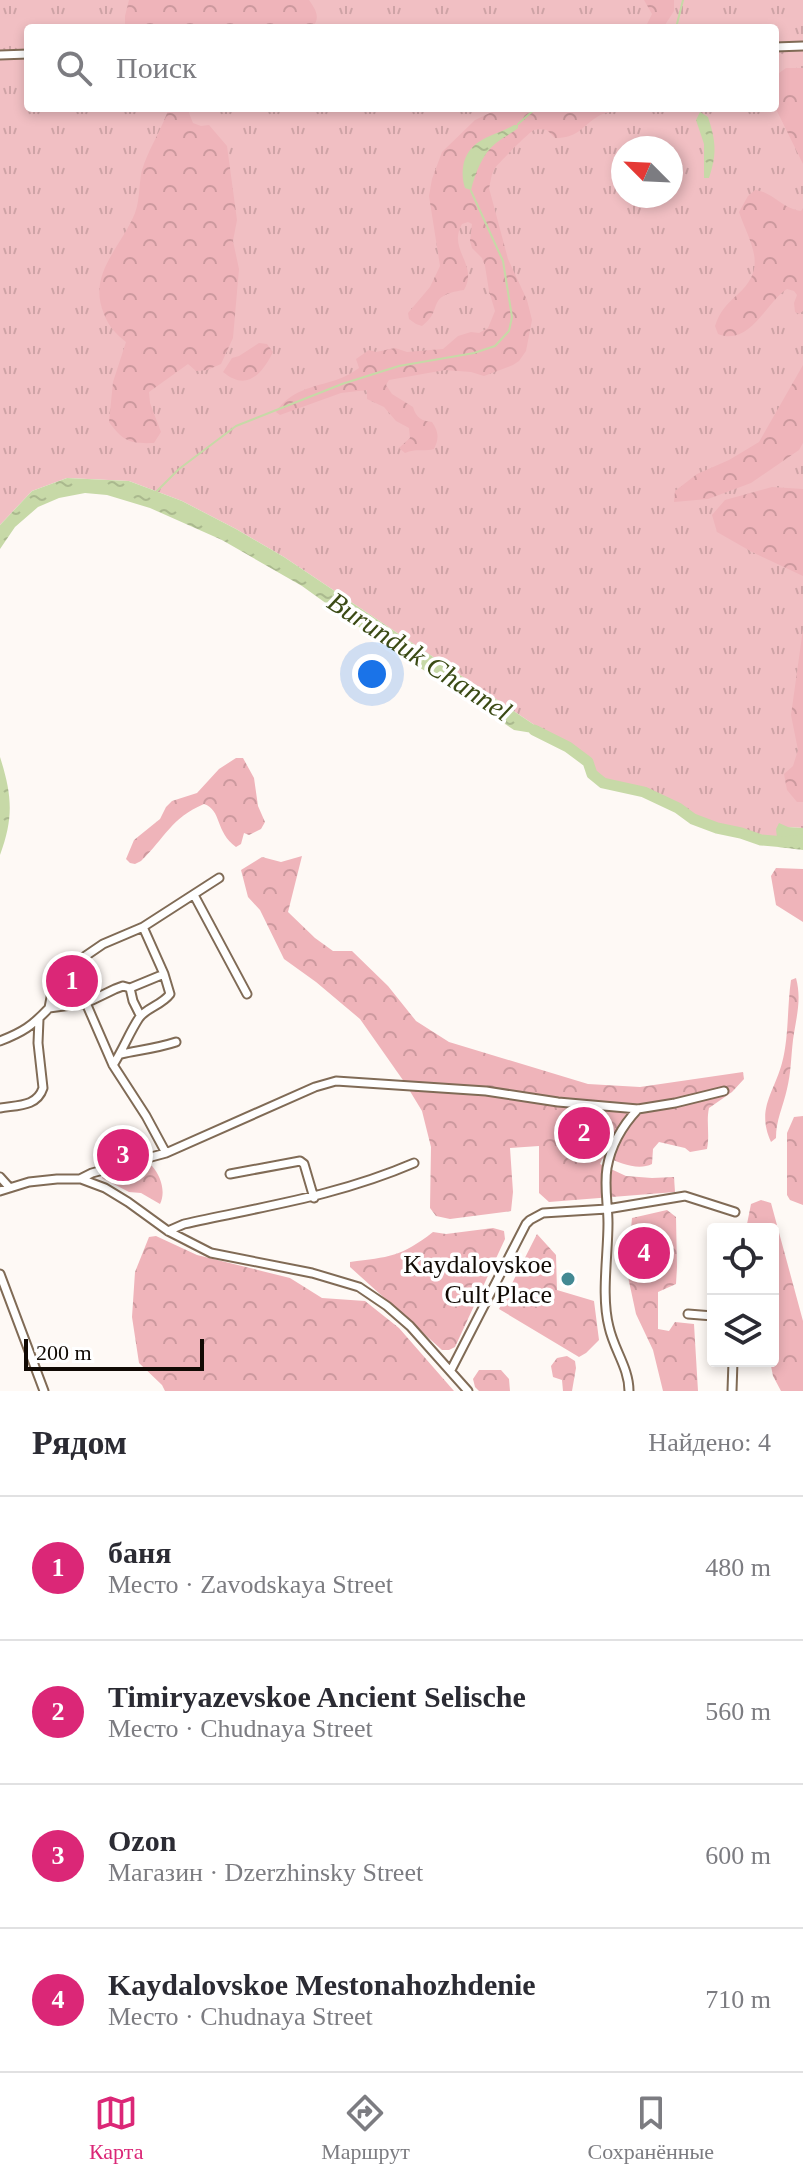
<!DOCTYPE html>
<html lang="ru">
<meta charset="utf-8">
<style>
:root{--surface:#fff;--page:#f2f2f3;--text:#2b2b33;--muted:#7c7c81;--line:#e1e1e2;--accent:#db2777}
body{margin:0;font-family:Georgia,serif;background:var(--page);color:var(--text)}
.controls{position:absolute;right:24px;bottom:24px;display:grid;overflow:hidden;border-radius:8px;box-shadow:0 4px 12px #0003}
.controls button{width:72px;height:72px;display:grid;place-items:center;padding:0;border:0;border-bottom:2px solid var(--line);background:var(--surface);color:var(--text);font:40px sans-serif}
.compass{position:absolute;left:611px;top:136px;width:72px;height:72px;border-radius:50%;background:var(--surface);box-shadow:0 4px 12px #0003;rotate:294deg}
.scale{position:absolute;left:24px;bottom:20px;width:180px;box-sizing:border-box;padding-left:8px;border:4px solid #110a04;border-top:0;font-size:22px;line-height:28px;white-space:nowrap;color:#110a04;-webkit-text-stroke:6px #fff;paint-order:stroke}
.you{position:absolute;left:372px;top:674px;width:28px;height:28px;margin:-20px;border:6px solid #fff;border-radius:50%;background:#1a73e8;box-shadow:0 0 0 12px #1a73e833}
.badge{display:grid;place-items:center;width:52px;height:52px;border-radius:50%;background:var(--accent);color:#fff;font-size:26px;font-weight:700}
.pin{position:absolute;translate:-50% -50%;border:4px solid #fff;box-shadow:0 2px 8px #0006}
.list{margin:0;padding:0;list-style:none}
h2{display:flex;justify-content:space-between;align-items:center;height:104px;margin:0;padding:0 32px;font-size:34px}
h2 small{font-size:26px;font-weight:400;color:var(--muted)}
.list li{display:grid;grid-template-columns:52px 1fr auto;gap:24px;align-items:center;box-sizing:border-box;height:144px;padding:0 32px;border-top:2px solid var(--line)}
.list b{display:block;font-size:30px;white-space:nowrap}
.list p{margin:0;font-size:26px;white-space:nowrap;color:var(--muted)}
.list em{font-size:26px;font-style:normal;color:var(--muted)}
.icon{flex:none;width:44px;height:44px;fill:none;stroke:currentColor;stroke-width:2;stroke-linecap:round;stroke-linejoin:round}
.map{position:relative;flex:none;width:803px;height:1391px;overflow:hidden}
.search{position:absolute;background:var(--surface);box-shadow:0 4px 12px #0003;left:24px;right:24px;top:24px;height:88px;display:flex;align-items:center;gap:20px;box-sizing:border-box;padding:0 28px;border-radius:8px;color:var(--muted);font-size:30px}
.sheet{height:680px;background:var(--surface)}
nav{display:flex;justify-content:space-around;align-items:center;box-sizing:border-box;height:112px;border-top:2px solid var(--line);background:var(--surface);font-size:22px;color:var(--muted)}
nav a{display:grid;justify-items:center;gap:4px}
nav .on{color:var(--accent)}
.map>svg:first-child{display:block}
.grass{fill:url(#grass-tufts);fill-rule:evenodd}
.forest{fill:url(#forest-crowns)}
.water{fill:url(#water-ripples)}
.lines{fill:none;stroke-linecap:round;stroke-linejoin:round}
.stream{stroke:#c7d9a7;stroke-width:2}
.river{stroke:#c7d9a7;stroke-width:11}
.minor-casing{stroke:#806b56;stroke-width:11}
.minor{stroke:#fff;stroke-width:7}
.poi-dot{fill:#438993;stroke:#fff;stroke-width:3}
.labels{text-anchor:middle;stroke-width:7;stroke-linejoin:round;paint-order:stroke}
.poi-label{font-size:26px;fill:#110a04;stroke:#fff;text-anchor:end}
.water-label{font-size:28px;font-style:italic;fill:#3b4b15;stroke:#fff}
</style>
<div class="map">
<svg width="803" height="1391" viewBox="0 0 803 1391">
<defs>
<pattern id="grass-tufts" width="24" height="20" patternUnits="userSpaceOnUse" patternTransform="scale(2)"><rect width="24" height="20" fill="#f1bfc3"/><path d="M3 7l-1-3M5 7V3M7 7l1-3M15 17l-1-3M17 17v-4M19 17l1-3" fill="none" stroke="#cea3a6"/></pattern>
<pattern id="forest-crowns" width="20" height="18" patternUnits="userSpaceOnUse" patternTransform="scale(2)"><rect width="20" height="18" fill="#efb4ba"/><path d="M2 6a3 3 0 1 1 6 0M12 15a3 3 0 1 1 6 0" fill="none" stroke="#cc999e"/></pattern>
<pattern id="water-ripples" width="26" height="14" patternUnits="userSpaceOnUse" patternTransform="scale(2)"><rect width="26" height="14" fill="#c7d9a7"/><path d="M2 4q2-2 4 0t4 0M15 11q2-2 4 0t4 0" fill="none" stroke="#aab98e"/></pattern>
</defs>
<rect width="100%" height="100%" fill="#fef9f5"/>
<path class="grass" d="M0,0h803v828l-15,-1 -10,7 -1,7 -16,-1 -20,-7 -24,-5 -24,-9 -15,-11 -34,-16 -41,-9 -11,-9 -4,-12 -20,-15 -23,-12 -12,-11 -249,-167 -48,-28 -54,-28 -53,-20 -62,-3 -35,13 -32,34zM28,28h747v80h-747zM623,148h48v48h-48z"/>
<path class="forest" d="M129,0h180c7,10 12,18 3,28h-187v-12z
M644,0h30v11l-11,17h-18l7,-14z
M786,68h17v96l-28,-57v-31z
M169,108h21l-1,5 4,10 8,3 8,-1 18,21 10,74 -4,21 6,28 -6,69 -12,26 -14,6 -11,1 -8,-7 -39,28 1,11 11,29 -7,11c-24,1 -31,-2 -45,-21l4,-40 13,-40c-11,-9 -17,-15 -22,-28 -17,-40 17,-66 31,-101 6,-16 3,-34 9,-49 7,-19 18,-36 25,-56z
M500,108h123c-8,4 -19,4 -26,9 -17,11 -19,21 -42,21l-8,-8c-5,-1 -9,-1 -13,0 -5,2 -36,34 -39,38 -4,6 -4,13 -6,20l19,71 19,41 5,20 -6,31 -7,10 -6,4 -29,11 -13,-4 -26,-2 -56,10 -3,5 6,9 21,13c3,11 9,14 19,15 7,10 7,17 2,27 -11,3 -18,-1 -29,4l-6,-5 11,-10 -1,-10 -13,-7 -12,-14 -17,-8v-9l-26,3 -61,22 -4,-3c14,-22 38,-25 60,-32 9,-3 16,-7 23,-12l-3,-9 13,-9 7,2 19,-4 12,4 36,-3 15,-13 13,-4 8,1 9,-5 7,-17 -6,-20 -4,-25 -3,-8 -10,-10 -2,-7 2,-17 -4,-2 -6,2c-15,26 17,40 2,66 -40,6 -19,19 -42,36l-6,-2 -7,-5 -1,-6 22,-26 10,-21 -11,-70 3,-17 10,-27 33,-32z
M755,190c18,2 27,19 46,21l2,-3v103l-4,3 -4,-2 -1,-9 3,-8 -3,-4 -7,-2c-21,13 -37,58 -69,45l-3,-8c5,-15 11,-21 22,-31 32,-28 13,-51 2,-83l9,-16z
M259,343l8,1 6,8c-11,22 -26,40 -50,20l9,-14 7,-2z
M803,365v78l-4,7 -48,33 -43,16 -34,3 1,-11 22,-17 32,-14 30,-18z
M772,487l31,2v87l-51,-24 -35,-20 -5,-17 13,-15z
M803,629v173h-6l-10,-12 -3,-16 9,-8 5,-16 -7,-35z
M236,758h7l11,20 4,28 7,16 -4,7 -12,6 -5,-2 -3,11 -5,3c-21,-15 -14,-37 -32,-43 -33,14 -39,34 -63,57l-6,3 -5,-1 -4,-4 8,-19 26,-21 6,-12 6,-6 25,-8 22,-24z
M302,856l-14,56 27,26 18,13h19l36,35 28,35 33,21 139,42 52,3 103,-15 1,7 -12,13 -23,16c-3,14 1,26 -2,41l-17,3 -5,-4 -26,-6 -6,7 -1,15c-14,7 -32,-1 -46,-7l-4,2 -2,5 26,12 26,2 22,-1 1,15 -126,10 -10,-9v-47l-29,2 3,44 -2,19 -61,8 -14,-3 -6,-8 1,-61 -9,-36 -17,-28 -45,-64 -44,-37 -32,-23 -24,-49 -12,-13 -7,-27 21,-13 19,5z
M776,868l27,1v53l-27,-17 -5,-29z
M796,978c6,22 0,40 -3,62 -2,17 -2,33 -6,49 -4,18 -11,31 -11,49l-5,4c-15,-33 3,-49 11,-79 7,-26 5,-56 9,-83z
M803,1116v89l-13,-5 -3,-5v-62l7,-16z
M145,1165l7,1c9,10 14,26 8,38l-19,-11 -12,-1 -27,-14 2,-4z
M761,1200l10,3 32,118v70h-22l-8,-15 -3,-15h3v-132h-27l5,-25z
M667,1210l9,7 1,50 -1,17 -18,8v37l11,2 6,-9 19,2 4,67h-35l-10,-41 -17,-36 -9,-42 5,-54z
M493,1228l11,3 1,8 -50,108 -6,3h-7l-92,-83v-5c39,-5 51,-5 83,-30l13,2z
M537,1234l19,21 1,35 37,11 5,39 -13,13 -7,4 -80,-48z
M156,1236l41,19 93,23 32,20 43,3 34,27 55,63h-289l-3,-6 -23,-22 -7,-46 3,-45 14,-35z
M567,1356l8,5 1,7 -4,23h-9l-1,-11 -9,-3 -2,-11 6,-8z
M479,1370h22l8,9 1,12h-31l-4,-4 -2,-8z"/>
<path class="water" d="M700,112l8,5c8,24 9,37 1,61h-5v-34l-8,-24z
M514,125h4v3c-7,6 -15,9 -22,15 -14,11 -21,31 -25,47l-6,-2c-3,-9 -3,-17 -1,-26 8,-25 29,-25 50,-37z
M67,478l62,3 53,20 54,28 48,28 249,167 12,11 -31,-5 -148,-98 -64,-46 -80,-46 -72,-32 -43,-13 -22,-2 -26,5 -21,9 -23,20 -15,22v-24l32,-34z
M0,757c12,38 14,60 0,98z
M779,823l9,4 15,1v22l-25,-3 -2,-18z"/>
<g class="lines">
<path class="stream" d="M676,28l7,-28
M518,124l17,-15 8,-1
M155,493l24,-24 57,-43 106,-42 57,-18 75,-13 21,-7 14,-15 3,-14 -9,-56 -32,-70"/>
<path class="river" d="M534,730l34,17 20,15 4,12 11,9 41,9 34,16 15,11 24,9 24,5 20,7 24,2 18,-2"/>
<defs>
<path id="minor" d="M775,47l28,-1
M0,55l28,-1
M194,895l53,99
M130,988l3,13 7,14
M86,1003l27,62 33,51 20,37
M49,1008l3,-16 13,-22 38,-26 40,-17 76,-49
M0,1041c23,-9 32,-15 49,-33l37,-5 29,-14 8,-3 7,2 34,-14
M121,1054c19,-4 37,-6 55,-12
M113,1065c10,-15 16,-32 26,-47 7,-10 23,-13 31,-24l-6,-20 -21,-47
M0,1108c17,-3 37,-1 43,-20l-5,-45 1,-24
M230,1174l70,-13 4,3 10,34
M0,1177l9,10
M81,1179l24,9 23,14 40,29 43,22 101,20 47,14 28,19 23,20 58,65
M0,1191l29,-9 28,-3h23l12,-6 74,-20 149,-66 21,-6 150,10 72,11 80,7 37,-6 49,-12
M168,1231l16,-7c81,-18 153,-28 230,-61
M0,1274l44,117
M688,1314l25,2
M451,1370l75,-146 4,-4 13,-7 64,-4 78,-13 50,16
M629,1391c0,-23 -15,-41 -20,-64 -8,-31 -1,-71 -1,-104 0,-18 -4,-37 -1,-55 4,-23 15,-42 31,-59
M732,1391l1,-30"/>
</defs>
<use href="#minor" class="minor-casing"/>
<use href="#minor" class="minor"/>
</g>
<circle class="poi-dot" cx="568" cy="1279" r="8"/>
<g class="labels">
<g class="poi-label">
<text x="552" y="1273">Kaydalovskoe<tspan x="552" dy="30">Cult Place</tspan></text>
</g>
<g class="water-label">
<text transform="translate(420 656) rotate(33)" y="10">Burunduk Channel</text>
</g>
</g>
</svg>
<div class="controls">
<button><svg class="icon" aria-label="locate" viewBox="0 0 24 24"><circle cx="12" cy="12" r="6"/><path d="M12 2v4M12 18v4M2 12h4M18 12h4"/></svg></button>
<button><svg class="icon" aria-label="layers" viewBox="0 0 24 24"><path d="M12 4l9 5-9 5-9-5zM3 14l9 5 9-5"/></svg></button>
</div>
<svg class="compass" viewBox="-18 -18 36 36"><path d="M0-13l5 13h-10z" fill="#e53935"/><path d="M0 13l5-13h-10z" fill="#7c7c81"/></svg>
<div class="scale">200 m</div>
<div class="you"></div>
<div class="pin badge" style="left:72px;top:981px">1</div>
<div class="pin badge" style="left:584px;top:1133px">2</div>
<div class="pin badge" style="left:123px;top:1155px">3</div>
<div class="pin badge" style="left:644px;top:1253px">4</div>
<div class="search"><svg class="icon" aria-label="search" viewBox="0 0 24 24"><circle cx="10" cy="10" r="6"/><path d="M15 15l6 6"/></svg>Поиск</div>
</div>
<section class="sheet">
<h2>Рядом<small>Найдено: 4</small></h2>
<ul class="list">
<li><span class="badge">1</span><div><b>баня</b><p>Место · Zavodskaya Street</p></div><em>480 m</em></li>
<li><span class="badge">2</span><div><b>Timiryazevskoe Ancient Selische</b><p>Место · Chudnaya Street</p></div><em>560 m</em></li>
<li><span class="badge">3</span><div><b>Ozon</b><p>Магазин · Dzerzhinsky Street</p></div><em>600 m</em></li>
<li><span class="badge">4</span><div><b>Kaydalovskoe Mestonahozhdenie</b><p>Место · Chudnaya Street</p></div><em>710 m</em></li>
</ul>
</section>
<nav>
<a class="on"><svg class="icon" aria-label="map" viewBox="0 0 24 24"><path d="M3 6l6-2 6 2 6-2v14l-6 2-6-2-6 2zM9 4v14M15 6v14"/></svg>Карта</a>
<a><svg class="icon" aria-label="directions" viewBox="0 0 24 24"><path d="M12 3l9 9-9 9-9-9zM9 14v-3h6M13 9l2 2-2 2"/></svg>Маршрут</a>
<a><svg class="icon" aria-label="saved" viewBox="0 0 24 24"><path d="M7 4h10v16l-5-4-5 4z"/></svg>Сохранённые</a>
</nav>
